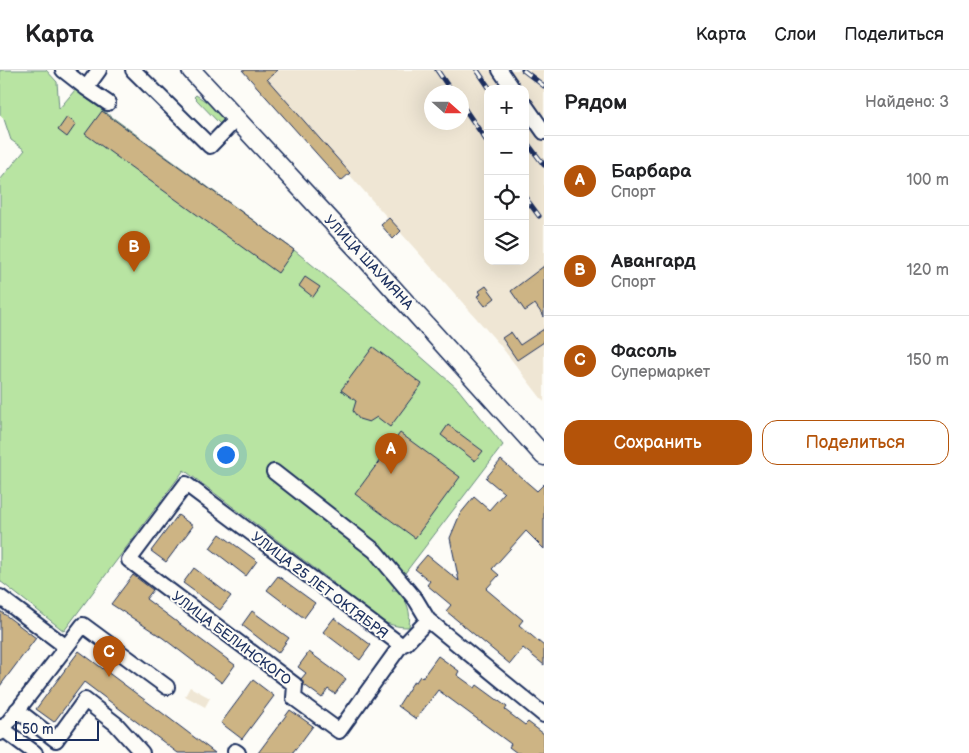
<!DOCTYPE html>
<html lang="ru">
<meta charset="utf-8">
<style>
:root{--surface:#fff;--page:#f6f6f6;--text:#202124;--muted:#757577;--line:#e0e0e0;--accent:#b45309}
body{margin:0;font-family:"Balsamiq Sans",sans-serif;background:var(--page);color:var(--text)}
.controls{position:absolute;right:15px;top:15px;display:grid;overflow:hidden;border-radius:10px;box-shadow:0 5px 20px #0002}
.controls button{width:45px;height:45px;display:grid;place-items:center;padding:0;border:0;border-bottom:1px solid var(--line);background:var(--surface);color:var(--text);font:25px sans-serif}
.compass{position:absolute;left:424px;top:15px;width:45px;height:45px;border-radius:50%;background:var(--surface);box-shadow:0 5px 20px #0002;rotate:111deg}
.scale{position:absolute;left:15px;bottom:12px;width:84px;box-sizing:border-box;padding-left:5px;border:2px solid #1b2f5e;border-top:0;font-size:14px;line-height:18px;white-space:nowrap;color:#1b2f5e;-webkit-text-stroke:4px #fdfcf7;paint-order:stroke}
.you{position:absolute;left:225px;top:384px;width:18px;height:18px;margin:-12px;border:4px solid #fff;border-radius:50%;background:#1a73e8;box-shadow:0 0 0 8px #1a73e833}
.badge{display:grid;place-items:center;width:32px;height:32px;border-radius:50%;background:var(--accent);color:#fff;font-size:16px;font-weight:700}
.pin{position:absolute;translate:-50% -41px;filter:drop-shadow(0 1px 2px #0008)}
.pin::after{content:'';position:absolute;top:26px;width:18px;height:15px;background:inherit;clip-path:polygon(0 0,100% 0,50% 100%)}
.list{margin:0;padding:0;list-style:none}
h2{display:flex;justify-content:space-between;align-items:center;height:65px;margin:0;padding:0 20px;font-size:21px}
h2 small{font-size:16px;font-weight:400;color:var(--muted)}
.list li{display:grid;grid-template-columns:32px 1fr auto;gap:15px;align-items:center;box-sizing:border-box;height:90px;padding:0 20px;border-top:1px solid var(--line)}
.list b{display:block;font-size:19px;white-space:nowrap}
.list p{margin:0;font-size:16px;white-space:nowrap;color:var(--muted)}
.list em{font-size:16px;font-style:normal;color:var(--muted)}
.actions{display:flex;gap:10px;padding:15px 20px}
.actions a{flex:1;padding:11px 0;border:1px solid var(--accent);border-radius:15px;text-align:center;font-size:18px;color:var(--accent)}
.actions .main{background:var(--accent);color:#fff}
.icon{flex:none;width:28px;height:28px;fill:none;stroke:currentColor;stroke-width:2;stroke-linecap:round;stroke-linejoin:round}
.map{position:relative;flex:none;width:544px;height:683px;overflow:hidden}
header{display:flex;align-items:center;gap:30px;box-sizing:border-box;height:70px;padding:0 25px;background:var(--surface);border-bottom:1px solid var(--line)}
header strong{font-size:24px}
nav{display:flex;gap:28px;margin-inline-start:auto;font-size:18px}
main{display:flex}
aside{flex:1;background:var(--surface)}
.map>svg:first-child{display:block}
.built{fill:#efe6d4;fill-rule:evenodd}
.green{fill:#b8e4a2;stroke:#6a8a80}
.building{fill:#cdb484;stroke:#1b2f5e}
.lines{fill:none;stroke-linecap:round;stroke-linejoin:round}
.minor-casing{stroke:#1b2f5e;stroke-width:18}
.major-casing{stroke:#1b2f5e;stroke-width:21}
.minor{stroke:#fdfcf7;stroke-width:14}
.major{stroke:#fdfcf7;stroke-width:18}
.rail-casing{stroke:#1b2f5e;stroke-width:5}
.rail{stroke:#fdfcf7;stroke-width:3;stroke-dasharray:9;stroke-linecap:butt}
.labels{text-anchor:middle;stroke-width:4;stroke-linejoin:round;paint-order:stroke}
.street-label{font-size:14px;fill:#1b2f5e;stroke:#fdfcf7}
</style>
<header>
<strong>Карта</strong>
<nav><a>Карта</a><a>Слои</a><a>Поделиться</a></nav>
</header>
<main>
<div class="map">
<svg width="544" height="683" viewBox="0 0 544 683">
<rect width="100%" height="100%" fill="#fdfcf7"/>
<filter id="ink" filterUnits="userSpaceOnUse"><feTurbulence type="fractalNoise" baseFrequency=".02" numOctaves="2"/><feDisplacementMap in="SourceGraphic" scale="10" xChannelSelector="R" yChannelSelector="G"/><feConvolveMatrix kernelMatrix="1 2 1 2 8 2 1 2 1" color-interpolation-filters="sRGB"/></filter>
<g filter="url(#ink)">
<path class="built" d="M257,0h287v332l-44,-57zM488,19h37v172h-37zM432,22h30v30h-30z
M190,617l20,11 -5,9 -20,-11z"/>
<path class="green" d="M0,0h46l11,12 2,27 16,-19 219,160 84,69 80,70 45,56 -111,145h5c11,11 14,22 12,37 -30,1 -55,-24 -78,-41l3,-3 -150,-113 -120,161 -64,-50v-401l25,-30 -14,-10 -7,-21 -4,-4z
M196,25l20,13 10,12 -5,5 -27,-28z"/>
<path class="building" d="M242,0h36l-11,9 83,94 -9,8z
M102,41l192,139 -16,23 -193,-139z
M67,47l9,7 -9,13 -9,-7z
M389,148l12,13 -8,8 -12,-14z
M544,196v51l-9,-13 -10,7 -14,-20z
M305,207l15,10 -7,10 -14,-11z
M486,216l9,12 -10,8 -8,-10 4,-2 -2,-3z
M544,259v13l-27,18 -15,-22 9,-6 9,13z
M373,277l49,37 -32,43 -13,-10 -8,5 -10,-3 -6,-8 3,-10 -15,-11z
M448,355l35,26 -8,10 -34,-26z
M400,363l60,44 -45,61 -60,-44z
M501,390l36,31 7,-7v65l-18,-18 -34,38 7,6 -13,14 37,31 -4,5 25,21v19l-21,-17 -13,16 -64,-53 5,-6 -24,-20 3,-4 -15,-12 12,-14 32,26 -9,-43 10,-24 14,-17 15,13 15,-17 -18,-15z
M178,445l15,11 -27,36 -15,-11z
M220,464l37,27 -11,15 -36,-28z
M194,498l37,28 -11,14 -37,-27z
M133,505l20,15 -7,9 89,66 -13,18 -59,-45 -52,-34z
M278,506l37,27 -11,15 -37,-28z
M0,541l36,27 -36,48z
M252,541l37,27 -11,15 -36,-28z
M334,548l37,27 -11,15 -37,-28z
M79,581l82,61 54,41h-37l-94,-71 -30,40 -18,-13z
M309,582l37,27 -11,15 -7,-5 -6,9 -19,-14 -2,-5 5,-6 -8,-6z
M438,586l21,15 -2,4 18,13 2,-3 30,22 -2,3 20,15 3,-3 16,12v19h-27l-8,-6 2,-3 -73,-54 -22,29 -18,-13 16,-25 2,1 4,-6 2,2z
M253,610l21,16 -32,43 -21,-16z
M290,640l23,16 -20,27h-35z"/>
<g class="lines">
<defs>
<path id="minor" d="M63,0l23,18 13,-18
M133,0l77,76 26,-27
M500,0l13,19
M86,18l22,15
M525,35l19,27
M274,402l101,79 41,49 12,20
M0,527l65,49
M401,575l-62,86 -45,-33 1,-13 -166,-125 57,-76 215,161 5,-2 22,-23 116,95
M17,640l39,30 29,-40 31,24 26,29
M0,657l35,26
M0,663l83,-108 84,62
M235,681l3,2"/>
<path id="major" d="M191,0l169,182 184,204"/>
</defs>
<use href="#minor" class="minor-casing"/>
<use href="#major" class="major-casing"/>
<use href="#minor" class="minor"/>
<use href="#major" class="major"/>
<defs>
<path id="rail" d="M437,0l15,22
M477,0l13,19
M523,0l21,16
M462,35l26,38
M525,70l19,25
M525,127l14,19"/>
</defs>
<use href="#rail" class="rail-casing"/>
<use href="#rail" class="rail"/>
</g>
</g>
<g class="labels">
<g class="street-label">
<text transform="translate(369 192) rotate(47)" y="5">УЛИЦА ШАУМЯНА</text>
<text transform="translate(320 515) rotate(37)" y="5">УЛИЦА 25 ЛЕТ ОКТЯБРЯ</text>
<text transform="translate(232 568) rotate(37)" y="5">УЛИЦА БЕЛИНСКОГО</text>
</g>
</g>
</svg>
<div class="controls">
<button>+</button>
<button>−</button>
<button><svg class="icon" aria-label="locate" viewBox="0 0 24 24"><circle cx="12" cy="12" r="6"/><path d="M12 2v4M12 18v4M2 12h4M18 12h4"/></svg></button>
<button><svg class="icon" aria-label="layers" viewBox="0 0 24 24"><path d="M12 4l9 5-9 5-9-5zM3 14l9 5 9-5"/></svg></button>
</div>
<svg class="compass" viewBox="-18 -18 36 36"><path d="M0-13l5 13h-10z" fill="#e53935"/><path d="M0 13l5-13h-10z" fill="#757577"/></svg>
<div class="scale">50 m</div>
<div class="you"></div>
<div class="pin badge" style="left:391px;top:404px">A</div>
<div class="pin badge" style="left:134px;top:202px">B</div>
<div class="pin badge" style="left:109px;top:607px">C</div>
</div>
<aside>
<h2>Рядом<small>Найдено: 3</small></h2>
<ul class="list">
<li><span class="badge">A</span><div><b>Барбара</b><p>Спорт</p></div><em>100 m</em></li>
<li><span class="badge">B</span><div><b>Авангард</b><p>Спорт</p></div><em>120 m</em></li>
<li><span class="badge">C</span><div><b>Фасоль</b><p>Супермаркет</p></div><em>150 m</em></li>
</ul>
<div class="actions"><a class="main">Сохранить</a><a>Поделиться</a></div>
</aside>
</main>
